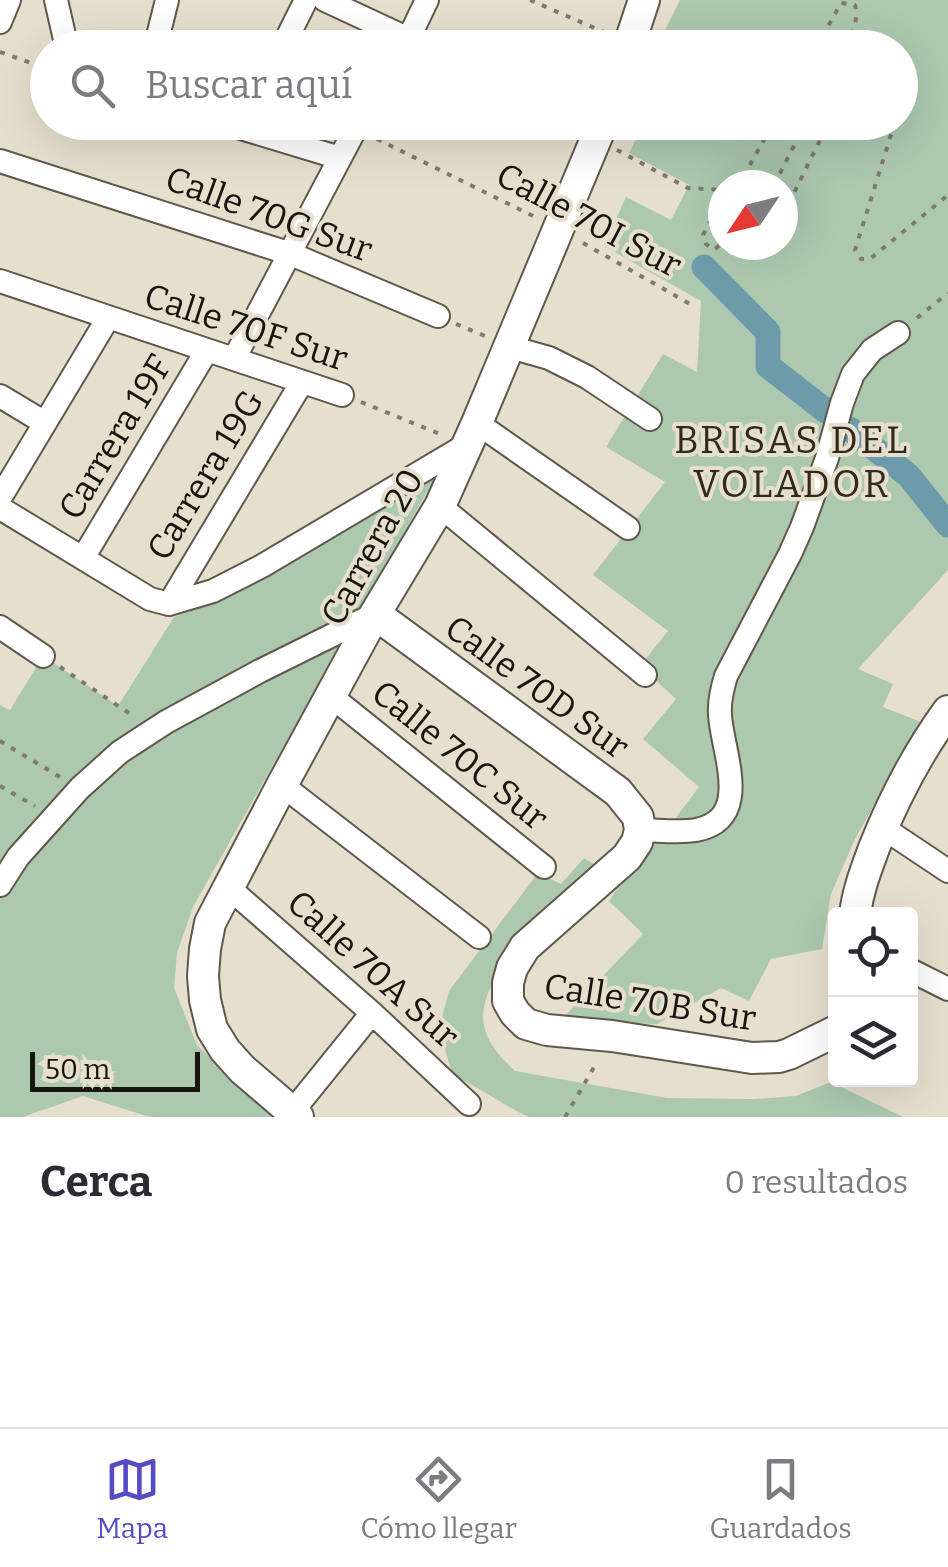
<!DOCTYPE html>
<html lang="es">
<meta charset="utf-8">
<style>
:root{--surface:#fff;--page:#f2f2f3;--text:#2b2b33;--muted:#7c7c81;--line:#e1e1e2;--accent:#544cc4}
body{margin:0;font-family:Bitter,serif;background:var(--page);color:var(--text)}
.controls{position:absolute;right:30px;bottom:30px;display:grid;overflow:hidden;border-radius:10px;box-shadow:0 10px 40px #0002}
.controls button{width:90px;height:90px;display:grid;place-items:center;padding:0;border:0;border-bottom:2px solid var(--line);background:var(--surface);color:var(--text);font:50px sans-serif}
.compass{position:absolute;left:708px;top:170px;width:90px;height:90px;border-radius:50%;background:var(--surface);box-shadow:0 10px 40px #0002;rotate:235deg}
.scale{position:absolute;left:30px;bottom:25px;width:170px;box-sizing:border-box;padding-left:10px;border:5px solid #17150f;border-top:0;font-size:28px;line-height:35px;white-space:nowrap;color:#17150f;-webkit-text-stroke:8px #e7dfce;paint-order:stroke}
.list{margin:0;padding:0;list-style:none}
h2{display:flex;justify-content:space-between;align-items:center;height:130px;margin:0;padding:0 40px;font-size:42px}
h2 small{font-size:32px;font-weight:400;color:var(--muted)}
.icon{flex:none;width:55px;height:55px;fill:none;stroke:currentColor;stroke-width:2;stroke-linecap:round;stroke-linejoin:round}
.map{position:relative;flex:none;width:948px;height:1117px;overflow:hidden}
.search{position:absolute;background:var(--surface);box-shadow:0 10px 40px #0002;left:30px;right:30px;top:30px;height:110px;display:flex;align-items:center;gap:25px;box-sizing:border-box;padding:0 35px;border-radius:55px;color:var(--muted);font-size:38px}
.sheet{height:310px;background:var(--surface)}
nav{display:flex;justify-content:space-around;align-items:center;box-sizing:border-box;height:140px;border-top:2px solid var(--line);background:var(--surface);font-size:28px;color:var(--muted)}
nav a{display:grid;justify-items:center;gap:5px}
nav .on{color:var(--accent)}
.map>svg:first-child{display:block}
.green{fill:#acc9b0;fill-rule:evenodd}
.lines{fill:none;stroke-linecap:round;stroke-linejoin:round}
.canal{stroke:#6e9ba9;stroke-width:25}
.street-casing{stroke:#60594b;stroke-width:26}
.secondary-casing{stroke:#60594b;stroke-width:34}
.path{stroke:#7f7a6f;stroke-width:4;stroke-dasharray:5 8;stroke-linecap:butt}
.street{stroke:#fff;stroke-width:22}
.secondary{stroke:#fff;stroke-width:30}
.labels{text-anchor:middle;stroke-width:8;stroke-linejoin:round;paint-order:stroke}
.street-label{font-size:35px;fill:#17150f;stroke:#e7dfce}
.neighbourhood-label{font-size:38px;letter-spacing:2.5px;fill:#302a1d;stroke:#e7dfce}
</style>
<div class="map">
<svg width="948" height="1117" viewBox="0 0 948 1117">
<rect width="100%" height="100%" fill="#e7dfce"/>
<path class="green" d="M680,0h268v570l-90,99 35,15 -10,23 38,15 -66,117 -24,55 -9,55 -51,10 -22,42 -28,-13 -64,36 -97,-3 83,-87 -34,-33 54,-80 8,3 28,-37 -56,-48 33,-40 -36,-33 28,-35 -75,-56 72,-93 -59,-35 57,-93 34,18 4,-71 -97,-55 22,-49 45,23 18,-35 -60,-32 15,-30 256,-1v-74h-225l-15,-8zM723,185h60v60h-60z
M440,469l-247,438 -16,46 -3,35 23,57 77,72h-124l-67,-21 -60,21h-23v-412l10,5 33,-54 75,50 56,-89 25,-9 65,-32z
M584,858l15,9 -100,104c-25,43 -21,66 16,100l152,27 87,1 42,-3 35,-14 72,35h-374c-27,-12 -49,-30 -76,-41l-9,-30 -2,-29 7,-26 89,-118 23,11z"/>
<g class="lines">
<path class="canal" d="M704,267l64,65v34l58,45
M850,429l59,47 39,49"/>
<defs>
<path id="street" d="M56,0l11,48
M325,0l103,48
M0,22l9,-22
M155,48l12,-48
M282,48l24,-48
M404,48l23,-48
M221,122l119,36
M0,161l291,93 147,62
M0,281l342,114
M510,347l39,11 38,19 63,42
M234,359l125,-237
M0,396l45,27
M477,423l151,105
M0,498l108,-180
M440,506l205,169
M0,508l150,91 19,5 44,-13 49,-25 206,-122
M83,558l124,-208
M169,604l133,-222
M0,627l43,29
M332,697l212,170
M282,785l197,152
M882,827l66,44
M640,830c18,0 38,3 56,0 58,-11 26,-78 24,-115 -1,-13 2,-26 6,-39l64,-122 12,-27 25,-69 15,-55 11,-29 19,-24 26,-17
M0,885l18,-28 62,-69 40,-36 46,-30 94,-51 115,-57
M228,887l144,126 97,91
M910,970l38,19
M292,1112l80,-99"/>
<path id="secondary" d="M628,48l16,-48
M375,614l243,178 20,25 2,13 -3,12 -10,15 -102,90 -13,21 -4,15v18l7,12 11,11 21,6 65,6 140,22 27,-1 10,-3 47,-23
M855,914c3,-24 11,-44 19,-66 20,-50 42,-93 74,-137
M298,1117l-56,-48 -17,-19 -13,-21 -7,-29 -2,-24 2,-27 5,-26 72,-138 93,-171 65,-108 37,-83 126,-301"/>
</defs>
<use href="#street" class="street-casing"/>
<use href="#secondary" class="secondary-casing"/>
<path class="path" d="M530,0l74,32
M816,48l25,-45 14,2c4,16 -3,28 -10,43
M853,48l11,-5 4,5
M0,52l48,17
M900,60l6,2 5,6 -11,35
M895,122l-40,128 6,9h9l78,-64
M377,139l158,78
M617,150l71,38 35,2
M734,185l8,-6 32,-57
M774,185l32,-63
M723,196l-20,39 3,9 8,6 9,-8
M783,215l46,-93
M583,243l107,61
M767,248l1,-3
M917,318l31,-25
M456,324l29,12
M361,402l79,32
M60,667l75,50
M0,741l60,36
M0,786l35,20
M565,1117l32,-55"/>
<use href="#street" class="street"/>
<use href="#secondary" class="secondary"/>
</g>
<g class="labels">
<g class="street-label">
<text transform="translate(269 214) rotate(20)" y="12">Calle 70G Sur</text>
<text transform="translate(589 220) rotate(28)" y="12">Calle 70I Sur</text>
<text transform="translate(246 327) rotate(18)" y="12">Calle 70F Sur</text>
<text transform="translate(115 437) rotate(-59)" y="12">Carrera 19F</text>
<text transform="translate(205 475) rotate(-59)" y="12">Carrera 19G</text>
<text transform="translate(372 547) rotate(-61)" y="12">Carrera 20</text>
<text transform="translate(537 687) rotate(36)" y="12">Calle 70D Sur</text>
<text transform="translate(460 755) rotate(39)" y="12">Calle 70C Sur</text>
<text transform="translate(373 969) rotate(42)" y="12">Calle 70A Sur</text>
<text transform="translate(650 1002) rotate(9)" y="12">Calle 70B Sur</text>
</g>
<g class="neighbourhood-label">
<text x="792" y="453">BRISAS DEL<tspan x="792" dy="44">VOLADOR</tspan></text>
</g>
</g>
</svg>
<div class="controls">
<button><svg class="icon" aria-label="locate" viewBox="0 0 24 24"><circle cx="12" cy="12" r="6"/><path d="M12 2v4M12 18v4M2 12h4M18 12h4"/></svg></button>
<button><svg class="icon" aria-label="layers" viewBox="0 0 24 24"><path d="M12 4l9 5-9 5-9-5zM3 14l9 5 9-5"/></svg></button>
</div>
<svg class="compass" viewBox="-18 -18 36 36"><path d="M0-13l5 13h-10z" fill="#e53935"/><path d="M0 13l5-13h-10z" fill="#7c7c81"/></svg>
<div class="scale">50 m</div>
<div class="search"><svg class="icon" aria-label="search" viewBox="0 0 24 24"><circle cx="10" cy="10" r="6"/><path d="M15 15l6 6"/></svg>Buscar aquí</div>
</div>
<section class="sheet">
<h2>Cerca<small>0 resultados</small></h2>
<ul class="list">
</ul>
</section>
<nav>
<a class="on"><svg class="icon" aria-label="map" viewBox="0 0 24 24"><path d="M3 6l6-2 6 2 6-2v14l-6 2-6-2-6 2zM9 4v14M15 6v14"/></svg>Mapa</a>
<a><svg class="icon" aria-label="directions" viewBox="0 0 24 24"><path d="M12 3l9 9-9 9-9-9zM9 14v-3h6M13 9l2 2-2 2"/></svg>Cómo llegar</a>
<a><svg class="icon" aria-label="saved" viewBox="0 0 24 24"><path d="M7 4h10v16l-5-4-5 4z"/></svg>Guardados</a>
</nav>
